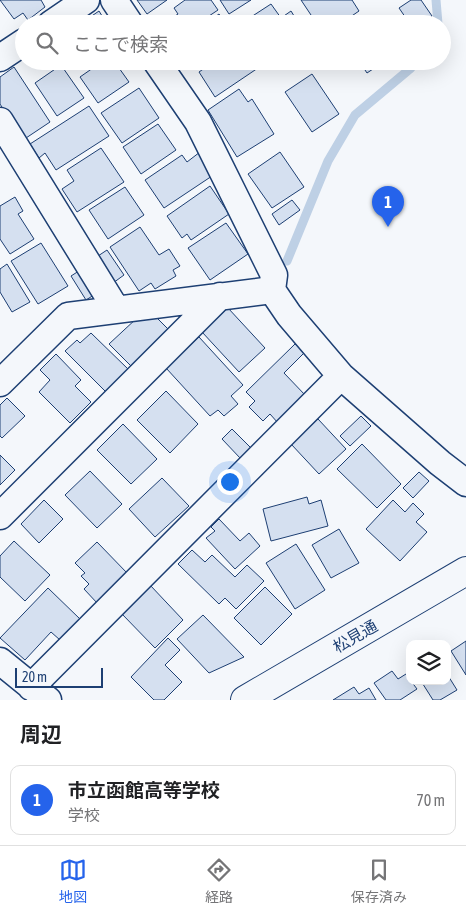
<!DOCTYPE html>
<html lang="ja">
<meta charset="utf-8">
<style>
:root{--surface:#fff;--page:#f6f6f6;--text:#202124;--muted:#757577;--line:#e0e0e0;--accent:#2563eb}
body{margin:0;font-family:"Asap Condensed","Noto Sans JP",sans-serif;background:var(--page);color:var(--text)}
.controls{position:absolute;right:15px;bottom:15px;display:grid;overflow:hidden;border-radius:10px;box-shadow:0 5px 20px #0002}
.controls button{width:45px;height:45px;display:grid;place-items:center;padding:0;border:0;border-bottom:1px solid var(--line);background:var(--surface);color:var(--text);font:25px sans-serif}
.scale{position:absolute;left:15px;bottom:12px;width:88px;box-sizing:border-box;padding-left:5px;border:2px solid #1d3f73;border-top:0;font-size:14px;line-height:18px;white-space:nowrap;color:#1d3f73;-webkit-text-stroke:4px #f4f7fb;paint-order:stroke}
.you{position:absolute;left:229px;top:481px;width:18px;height:18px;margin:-12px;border:4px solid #fff;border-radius:50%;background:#1a73e8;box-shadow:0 0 0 8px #1a73e833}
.badge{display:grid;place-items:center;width:32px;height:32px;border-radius:50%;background:var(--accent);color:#fff;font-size:16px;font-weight:700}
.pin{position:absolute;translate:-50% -41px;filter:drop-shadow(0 1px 2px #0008)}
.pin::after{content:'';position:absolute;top:26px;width:18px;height:15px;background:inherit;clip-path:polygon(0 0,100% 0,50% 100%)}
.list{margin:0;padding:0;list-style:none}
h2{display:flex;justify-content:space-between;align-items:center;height:65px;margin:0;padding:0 20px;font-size:21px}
h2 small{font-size:16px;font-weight:400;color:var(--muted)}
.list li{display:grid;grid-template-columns:32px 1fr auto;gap:15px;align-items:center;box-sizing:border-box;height:70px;margin:0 10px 10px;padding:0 10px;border:1px solid var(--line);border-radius:10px}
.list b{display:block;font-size:19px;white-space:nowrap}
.list p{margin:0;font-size:16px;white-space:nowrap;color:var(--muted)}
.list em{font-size:16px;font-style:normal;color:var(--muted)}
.icon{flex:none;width:28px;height:28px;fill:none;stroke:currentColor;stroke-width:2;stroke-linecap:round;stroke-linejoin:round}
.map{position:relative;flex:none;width:466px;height:700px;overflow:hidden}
.search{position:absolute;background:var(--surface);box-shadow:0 5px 20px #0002;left:15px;right:15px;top:15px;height:55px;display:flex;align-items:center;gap:12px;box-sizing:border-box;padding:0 18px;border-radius:28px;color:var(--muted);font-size:19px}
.sheet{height:145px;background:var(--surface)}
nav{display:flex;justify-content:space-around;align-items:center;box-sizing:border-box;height:70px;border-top:1px solid var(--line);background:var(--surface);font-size:14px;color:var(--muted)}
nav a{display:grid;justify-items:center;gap:2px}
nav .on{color:var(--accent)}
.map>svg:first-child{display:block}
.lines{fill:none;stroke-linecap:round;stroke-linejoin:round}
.stream{stroke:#bed0e5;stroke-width:9}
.building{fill:#d5e0f0;stroke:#1d3f73}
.minor-casing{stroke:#1d3f73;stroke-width:29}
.tertiary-casing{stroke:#1d3f73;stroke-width:30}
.minor{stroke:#f4f7fb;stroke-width:26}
.tertiary{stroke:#f4f7fb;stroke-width:28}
.labels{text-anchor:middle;stroke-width:4;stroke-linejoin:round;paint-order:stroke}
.street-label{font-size:16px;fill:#1d3f73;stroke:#f4f7fb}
</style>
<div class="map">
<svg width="466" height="700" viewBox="0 0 466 700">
<rect width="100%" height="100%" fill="#f4f7fb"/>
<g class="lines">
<path class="stream" d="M436,0l2,24
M287,261l41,-100 27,-46 56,-47 5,-7"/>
</g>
<path class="building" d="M0,0h41l4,7 -17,13 -5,-7 -9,6z
M137,0h30l-20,14z
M185,0h26l7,10 -21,14h-25l-3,-4 9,-6 -4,-6z
M220,0h31l-22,14z
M301,0h51l7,11 -19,13h-23z
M411,0h10l11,16 -10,8h-12l-11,-16z
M271,4l10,14 10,-7 8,13h-44l-4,-7z
M99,11l8,13h-27z
M219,14l7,10h-21z
M389,16l6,8h-17z
M103,61h11l15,21 -31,21 -18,-26z
M215,61h39l4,7 -43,29 -16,-25z
M359,61h26l-18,12z
M61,65l23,33 -27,18 -22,-33z
M14,67l36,55 -27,18 -23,-36v-27z
M312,74l27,40 -27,18 -27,-40z
M139,88l20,30 -37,25 -21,-30z
M239,89l9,13 4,-3 22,35 -37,23 -29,-47z
M89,106l20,30 -53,34 -11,-17 -6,5 -9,-14z
M158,124l18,26 -35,24 -18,-27z
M101,148l23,34 -47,30 -15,-23 12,-8 -7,-11z
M200,152l15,22 -51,34 -19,-28 37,-25 5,7z
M280,152l24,35 -32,21 -24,-34z
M210,186l19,28 -38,26 -4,-6 -5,4 -15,-22z
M125,187l19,28 -36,24 -19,-29z
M15,197l8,14 -5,3 16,25 -24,15 -10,-15v-33z
M292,200l8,10 -21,15 -7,-11z
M226,223l22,31 -38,26 -22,-32z
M140,227l19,28 10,-6 11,17 -7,4 3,6 -21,13 -4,-6 -12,8 -29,-44z
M41,243l27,43 -30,18 -27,-43z
M107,250l17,25 -11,8 -18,-25z
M7,264l23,38 -18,10 -12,-20v-23z
M82,269l15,24 -11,7 -15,-24z
M228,308l37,40 -26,24 -37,-40z
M153,314l17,17 -37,37 -24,-24 28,-26z
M91,333l38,37 -22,23 -42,-42 12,-11 3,3z
M199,337l44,48 -12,11 7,8 -14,12 -6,-6 -8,6 -44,-48z
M295,344l9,9 -20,20 22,23 -28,27 -8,-9 -7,7 -14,-14 6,-6 -9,-9z
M56,354l25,26 -6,6 16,16 -21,21 -31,-31 11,-12 -10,-10z
M166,391l32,33 -28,29 -33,-33z
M7,398l18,18 -23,22 -2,-2v-31z
M361,416l10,10 -21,20 -10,-10z
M318,419l28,30 -27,25 -28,-30z
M123,424l34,35 -26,25 -34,-34z
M232,429l20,20 -11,10 -19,-20z
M362,444l39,40 -24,24 -40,-39z
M0,455l15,15 -15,15z
M90,471l32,33 -25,24 -32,-33z
M419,472l10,9 -16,17 -10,-10z
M162,478l27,28 -34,31 -26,-28z
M307,497l2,7 12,-4 7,26 -57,15 -8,-32z
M44,500l19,19 -24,24 -18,-19z
M393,500l12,12 8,-9 11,11 -8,8 11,10 -27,29 -34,-32z
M219,519l21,22 9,-8 11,13 -25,23 -29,-31 9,-7 -4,-4z
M339,529l20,34 -28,15 -19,-33z
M14,541l36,34 -25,26 -25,-24v-21z
M97,542l31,32 -30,30 -14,-15 5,-5 -8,-8 4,-3 -10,-10z
M296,544l29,46 -30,19 -29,-46z
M192,550l13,12 7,-7 23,22 12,-12 17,16 -28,28 -11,-11 -6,6 -41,-40z
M150,585l33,35 -28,28 -34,-35z
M265,587l27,27 -31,31 -27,-27z
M48,588l32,31 -20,21 -9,-8 -26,28 -25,-22z
M203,615l41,42 -35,16 -32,-34z
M168,638l12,12 -15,15 17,17 -18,18h-10l-23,-23z
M466,641v34l-15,-24z
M392,671l6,8 8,-5 4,5v2h1l6,8 -17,11h-14l-12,-17z
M447,674l10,16 -17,10h-7l-12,-19h26z
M354,687l5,7 10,-6 7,12h-43z"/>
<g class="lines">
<defs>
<path id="minor" d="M114,0l16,24
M51,24l35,-24
M0,58l24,-16
M156,61l42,61 76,153 -2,15 17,25 52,61 99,87 26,20
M0,121l116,188
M0,383l68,-67 204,-26
M0,516l220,-220
M0,661l48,39
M31,687l310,-311"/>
<path id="tertiary" d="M245,700l221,-129"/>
</defs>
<use href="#minor" class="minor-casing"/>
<use href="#tertiary" class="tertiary-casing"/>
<use href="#minor" class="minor"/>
<use href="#tertiary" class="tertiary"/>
</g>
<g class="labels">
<g class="street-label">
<text transform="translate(355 636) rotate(-30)" y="6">松見通</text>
</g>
</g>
</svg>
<div class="controls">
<button><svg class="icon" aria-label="layers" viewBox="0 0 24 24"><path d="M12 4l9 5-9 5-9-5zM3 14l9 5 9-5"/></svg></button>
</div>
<div class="scale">20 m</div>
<div class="you"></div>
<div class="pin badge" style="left:388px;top:227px">1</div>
<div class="search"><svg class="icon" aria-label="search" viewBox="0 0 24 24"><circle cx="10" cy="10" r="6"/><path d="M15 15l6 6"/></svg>ここで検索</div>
</div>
<section class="sheet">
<h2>周辺<small></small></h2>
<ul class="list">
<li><span class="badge">1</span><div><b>市立函館高等学校</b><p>学校</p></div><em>70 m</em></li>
</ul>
</section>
<nav>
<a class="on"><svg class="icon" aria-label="map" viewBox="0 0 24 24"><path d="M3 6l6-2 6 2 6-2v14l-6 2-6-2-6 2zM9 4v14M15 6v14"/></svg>地図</a>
<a><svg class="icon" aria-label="directions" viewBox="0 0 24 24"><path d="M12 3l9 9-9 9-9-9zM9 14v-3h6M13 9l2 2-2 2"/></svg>経路</a>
<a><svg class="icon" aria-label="saved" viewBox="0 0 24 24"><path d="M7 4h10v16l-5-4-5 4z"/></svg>保存済み</a>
</nav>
